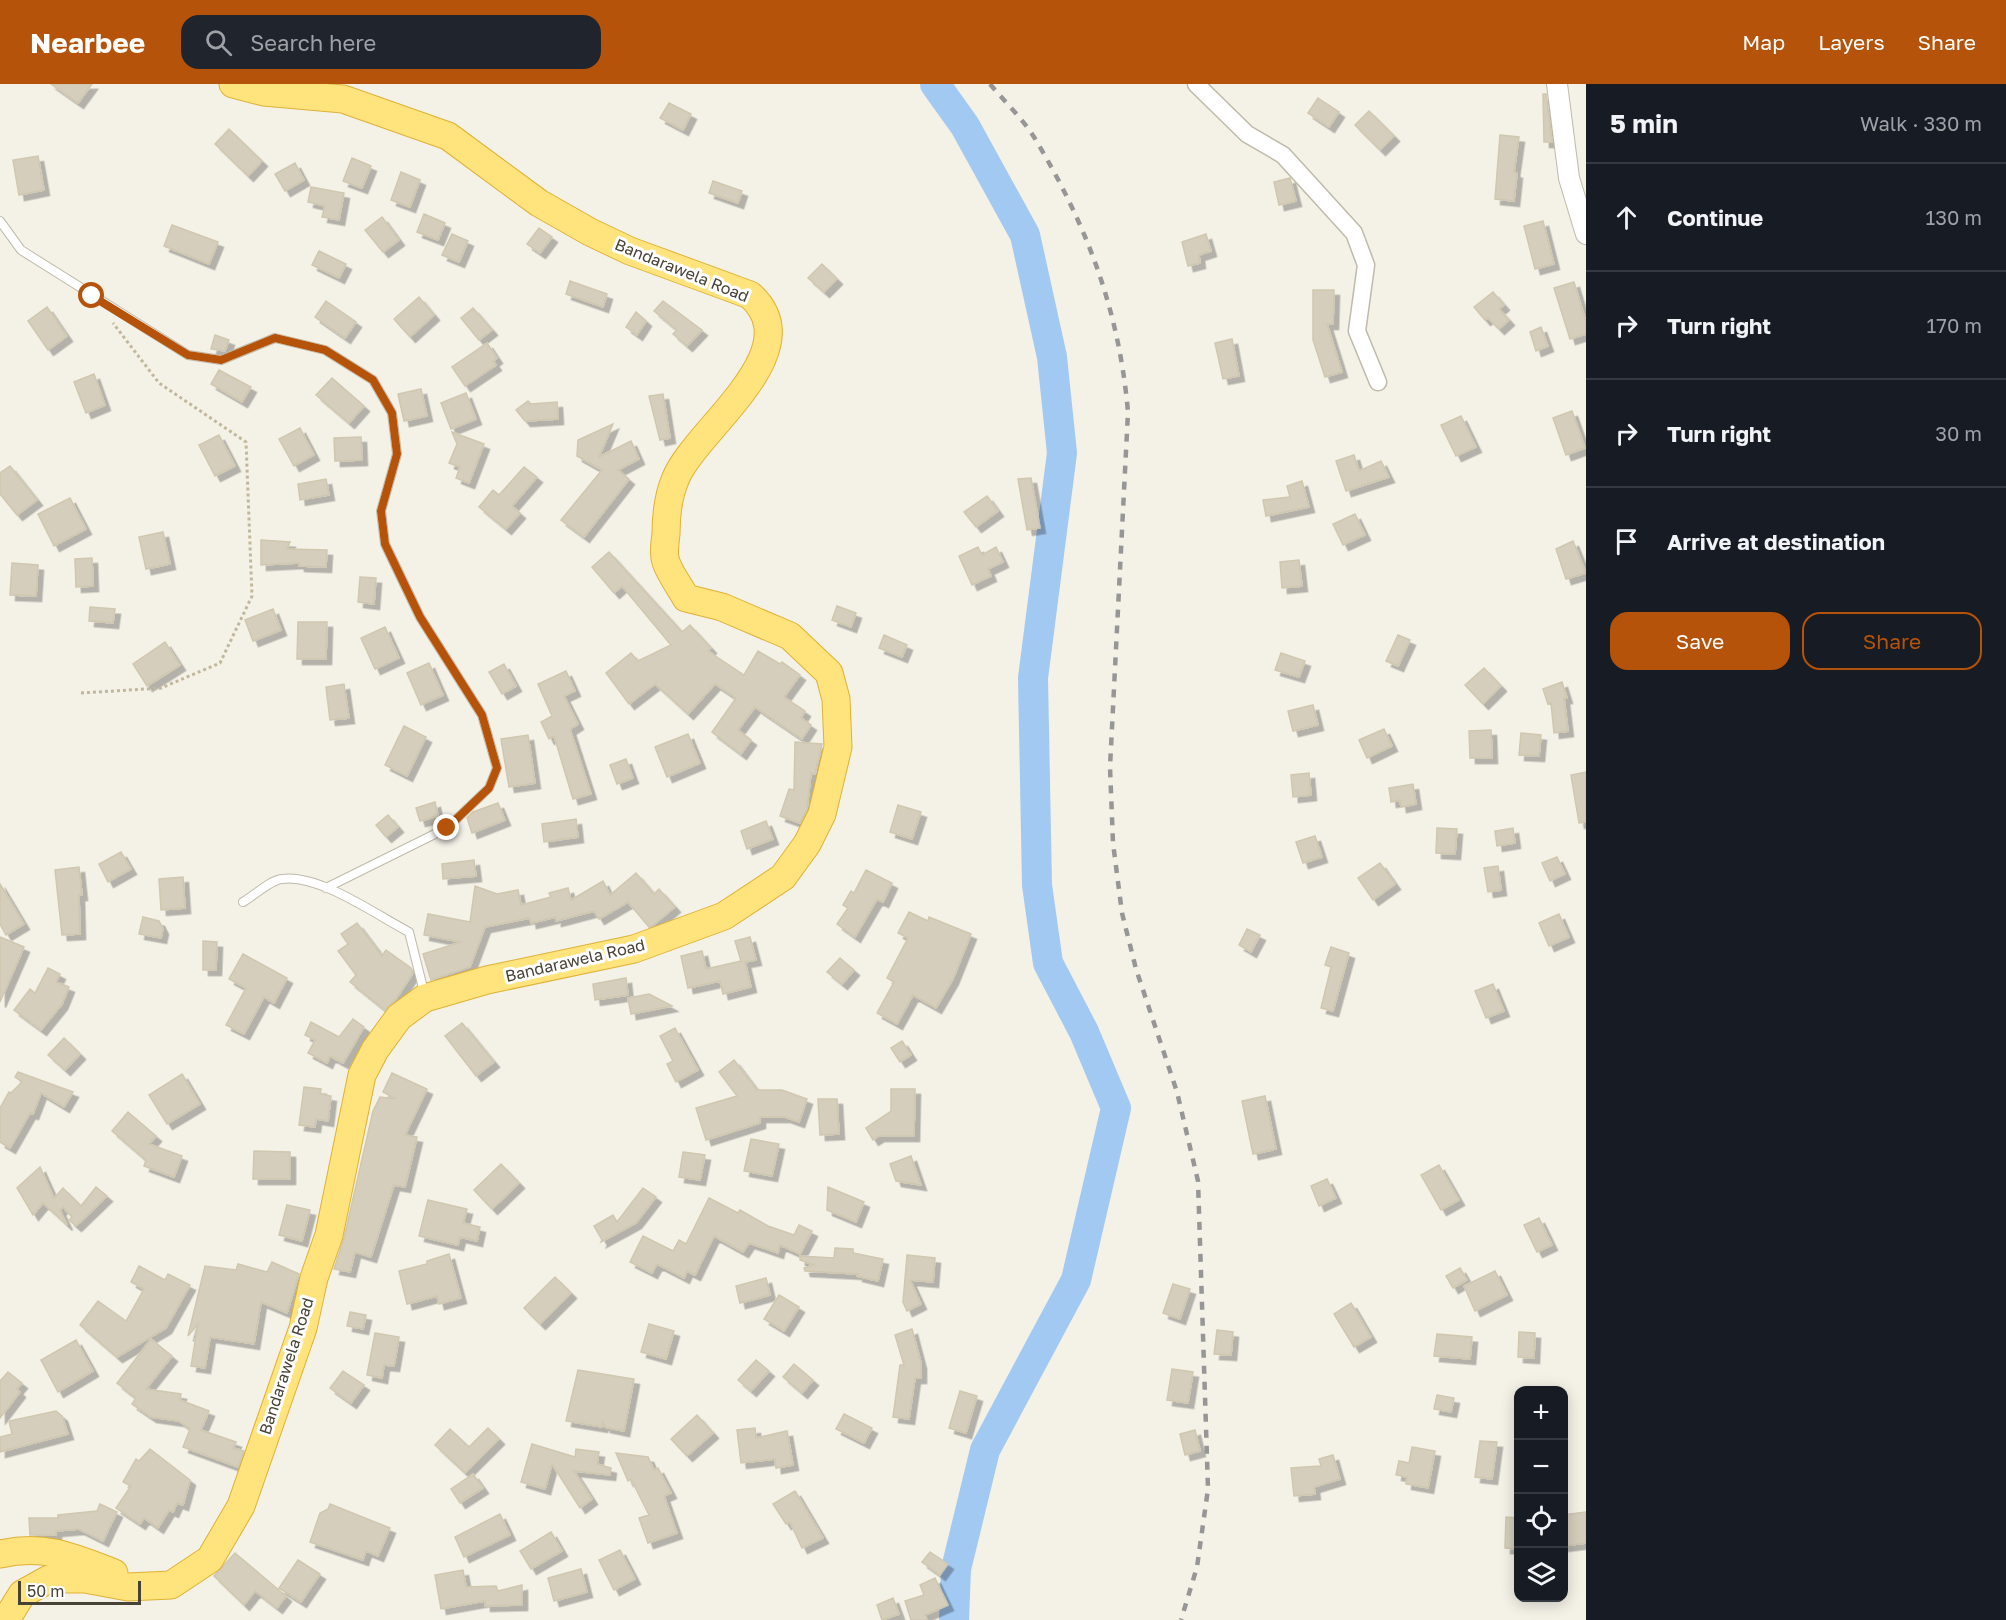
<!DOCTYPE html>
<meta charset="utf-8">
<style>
:root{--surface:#171b24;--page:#20242c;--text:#f1f3f6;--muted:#9ea1a6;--line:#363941;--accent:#b45309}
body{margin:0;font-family:"Golos Text",sans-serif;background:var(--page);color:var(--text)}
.controls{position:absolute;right:18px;bottom:18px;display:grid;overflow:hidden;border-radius:12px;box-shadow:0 3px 15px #0003}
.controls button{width:54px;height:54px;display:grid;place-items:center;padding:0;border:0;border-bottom:2px solid var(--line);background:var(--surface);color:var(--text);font:30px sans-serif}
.scale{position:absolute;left:18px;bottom:15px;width:123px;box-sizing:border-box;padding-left:6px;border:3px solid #474236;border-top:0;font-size:16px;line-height:21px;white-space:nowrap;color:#474236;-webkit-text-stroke:4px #fff;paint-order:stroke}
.stop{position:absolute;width:18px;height:18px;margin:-14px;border:4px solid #b45309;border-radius:50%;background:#fff}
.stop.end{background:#b45309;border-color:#fff;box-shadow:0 2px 6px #0008}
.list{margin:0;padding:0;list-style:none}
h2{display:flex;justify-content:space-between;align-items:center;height:78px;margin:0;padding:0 24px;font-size:26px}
h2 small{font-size:20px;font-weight:400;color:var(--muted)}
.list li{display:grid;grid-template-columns:39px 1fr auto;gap:18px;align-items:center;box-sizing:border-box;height:108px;padding:0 24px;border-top:2px solid var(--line)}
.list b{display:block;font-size:22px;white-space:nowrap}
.list em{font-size:20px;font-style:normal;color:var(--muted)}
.actions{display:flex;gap:12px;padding:18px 24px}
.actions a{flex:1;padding:14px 0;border:2px solid var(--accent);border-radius:18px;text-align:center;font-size:21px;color:var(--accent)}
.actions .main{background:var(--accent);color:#fff}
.icon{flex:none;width:33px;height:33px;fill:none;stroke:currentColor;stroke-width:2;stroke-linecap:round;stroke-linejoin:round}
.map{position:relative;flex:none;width:1586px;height:1536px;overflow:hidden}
header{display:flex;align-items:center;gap:36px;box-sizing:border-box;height:84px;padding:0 30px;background:var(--accent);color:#fff}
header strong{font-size:28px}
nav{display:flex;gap:33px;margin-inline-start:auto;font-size:21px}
.search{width:420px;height:54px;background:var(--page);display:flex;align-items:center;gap:15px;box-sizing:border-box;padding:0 21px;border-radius:18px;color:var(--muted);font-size:22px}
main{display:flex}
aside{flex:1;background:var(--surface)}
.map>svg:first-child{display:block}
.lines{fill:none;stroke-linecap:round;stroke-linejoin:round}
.river{stroke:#a2c9f1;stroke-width:30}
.building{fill:#d5cebc;stroke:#d0c7af;stroke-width:1.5;filter:url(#shadow)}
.service-casing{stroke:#bfbaa9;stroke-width:10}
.minor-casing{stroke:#bfbaa9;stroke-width:19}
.tertiary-casing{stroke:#bfbaa9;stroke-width:22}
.trunk-casing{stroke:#dfb135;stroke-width:29}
.path{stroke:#c1b79a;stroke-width:3;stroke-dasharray:3 3;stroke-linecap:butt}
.service{stroke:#fff;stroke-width:8}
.minor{stroke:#fff;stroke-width:16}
.tertiary{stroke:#fff;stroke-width:20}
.trunk{stroke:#ffe37d;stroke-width:27}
.rail{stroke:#969696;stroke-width:4.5;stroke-dasharray:8 8;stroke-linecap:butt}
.route{stroke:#b45309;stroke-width:8}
.labels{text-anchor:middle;stroke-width:6;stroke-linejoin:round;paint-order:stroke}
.street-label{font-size:16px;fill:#474236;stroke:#fff}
</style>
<header>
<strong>Nearbee</strong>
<div class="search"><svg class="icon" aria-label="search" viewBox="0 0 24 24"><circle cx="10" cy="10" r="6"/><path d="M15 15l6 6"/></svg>Search here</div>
<nav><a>Map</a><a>Layers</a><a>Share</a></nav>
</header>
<main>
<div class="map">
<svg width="1586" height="1536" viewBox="0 0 1586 1536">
<defs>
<filter id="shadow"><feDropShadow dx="5.5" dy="5.5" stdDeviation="0" flood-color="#0004"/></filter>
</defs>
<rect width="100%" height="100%" fill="#f4f1e7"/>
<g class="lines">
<path class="river" d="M935,0l30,42 60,109 27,122 10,96 -29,225 4,207 11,78 36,69 32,76 -40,172 -91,170 -29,119 -2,51"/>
</g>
<path class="building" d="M51,0h41l-14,19z
M1543,10h3l6,48h-8z
M1318,14l21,14 -10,15 -21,-14z
M669,19l22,11 -8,16 -23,-12z
M1369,27l25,25 -14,14 -25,-25z
M229,45l33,32 -14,15 -33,-32z
M1500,51l19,2 -5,35 3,1 -3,28 -19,-2z
M38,72l6,34 -25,5 -6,-35z
M352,74l19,8 -9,22 -19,-7z
M295,79l9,17 -19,11 -10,-17z
M401,88l19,8 -10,27 -19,-7z
M1290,94l6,23 -17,4 -5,-23z
M713,97l29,10 -4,12 -29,-10z
M311,103l33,6 -5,27 -17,-3 3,-11 -17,-4z
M424,130l21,9 -7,17 -21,-8z
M382,133l17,23 -16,12 -18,-22z
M1543,137l11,43 -19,5 -11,-43z
M172,141l46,17 -9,22 -45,-18z
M539,144l13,9 -12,16 -13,-9z
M452,150l16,7 -9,21 -17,-7z
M1206,150l5,17 -12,4 1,8 -12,3 -6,-24z
M319,167l27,13 -7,14 -27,-13z
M822,180l15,15 -13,13 -16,-14z
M570,197l37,13 -4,13 -37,-13z
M1574,198l12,40v12l-16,5 -16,-51z
M1313,206h21l-1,34h-6l15,48 -17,5 -12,-37z
M1493,208l11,13 -5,4 10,11 -10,9 -11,-11 -3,2 -11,-13z
M419,213l15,18 -24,22 -16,-18z
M326,217l30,21 -11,16 -30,-21z
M663,217l39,29 -15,16 -14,-12 4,-4 -23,-19z
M47,223l20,29 -19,14 -20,-29z
M473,224l19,22 -13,10 -18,-22z
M636,228l10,9 -9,14 -11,-8z
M1541,243l7,19 -12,5 -6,-19z
M215,251l14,5 -4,11 -14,-2z
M1232,255l7,37 -16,3 -8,-36z
M487,259l10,15 -4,3 3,4 -31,21 -13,-19z
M219,286l32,17 -9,15 -31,-18z
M94,290l11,31 -19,8 -12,-31z
M332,294l32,28 -15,17 -33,-28z
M421,305l6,27 -23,5 -6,-27z
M466,309l10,26 -25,10 -10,-26z
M663,310l7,44 -10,2 -11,-44z
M528,317l3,3 26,-2 1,17 -33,2 -9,-11z
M1572,327l13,37 -19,7 -13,-37z
M1461,332l15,31 -20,9 -15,-31z
M613,340l-14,33 32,-16 8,18 -21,11 11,9 -45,58 -23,-17 41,-50 -25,-14 1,-16z
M300,344l14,27 -20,11 -15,-27z
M452,348l32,12 -15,39 -13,-5 4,-11 -11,-4 8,-19z
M219,351l16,31 -20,10 -16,-31z
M361,353l1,23 -27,1 -1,-23z
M1354,371l5,16 22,-10 8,16 -43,14 -10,-30z
M10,382l27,34 -20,15 -17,-21v-21z
M524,383l13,10 -25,29 8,7 -14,16 -27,-22 14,-17 6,5z
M1031,394l9,50 -13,2 -9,-51z
M326,395l3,16 -29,5 -2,-16z
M1302,397l7,26 -43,9 -3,-16 27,-3 -3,-11z
M987,412l11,15 -22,16 -12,-15z
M70,414l16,31 -32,17 -16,-32z
M1355,430l10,21 -22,10 -10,-21z
M163,448l7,32 -24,5 -7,-32z
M261,456l29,2 -3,7 40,1 -1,17 -27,-1v-3l-38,2z
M1573,457l13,32 -20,6 -10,-30z
M978,463l4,8 14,-8 7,15 -15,7 3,7 -19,9 -13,-29z
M609,468l73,80 8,-7 21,23 -3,3 36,24 14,-24 22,13 2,-2 18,13 -16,22 21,14 -4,7 10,7 -9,14 -47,-32 -17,23 13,10 -10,14 -29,-22 24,-34 -21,-14 -27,30 -33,-30 -26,20 -23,-31 25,-20 7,8 33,-16 -49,-59 -8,7 -22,-26z
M92,474l1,28 -17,1 -1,-28z
M1299,476l3,26 -20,2 -2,-26z
M12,479l26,2 -2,31 -26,-1z
M360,493l16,1 -2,26 -16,-2z
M837,522l19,7 -5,14 -19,-7z
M90,523l25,2 -2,14 -24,-2z
M273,525l8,21 -28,11 -8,-21z
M298,538h29l-1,37h-29z
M385,543l14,31 -24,11 -14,-31z
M884,551l23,10 -5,12 -23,-9z
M1398,551l12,5 -12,26 -12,-5z
M165,558l15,23 -33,21 -14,-22z
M1281,569l24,8 -6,16 -24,-7z
M429,579l14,32 -22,10 -14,-32z
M504,580l12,22 -14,8 -13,-22z
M1484,584l17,18 -18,18 -18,-19z
M566,587l9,20 -11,5 14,28 -8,5 21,65 -18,5 -19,-63 -5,3 -8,-17 11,-6 -14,-32z
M1562,598l5,16h-3l4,33 -14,2 -3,-30 -3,1 -5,-15z
M344,600l5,34 -19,2 -4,-33z
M1313,621l5,20 -25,6 -5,-20z
M404,642l22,11 -19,39 -22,-11z
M1384,645l8,17 -25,12 -8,-18z
M1491,646l1,28h-22l-1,-27z
M1521,649l20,2 -2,21 -20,-1z
M688,650l12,29 -33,14 -12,-30z
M528,651l7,48 -26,4 -8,-48z
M795,658l27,2 -7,30 -4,-1 -4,36 -7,14 -20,-7 9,-27 5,1z
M626,675l7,19 -16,6 -7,-19z
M1586,688v50l-7,1 -8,-48z
M1309,689l2,22 -18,2 -2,-22z
M1413,700l3,20 -15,3 -1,-7 -9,2 -2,-14z
M435,718l3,14 -18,5 -4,-13z
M498,719l7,17 -33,13 -5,-15 6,-6z
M898,721l23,7 -9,27 -22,-7z
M388,731l10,12 -12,10 -10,-12z
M576,735l2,18 -34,5 -2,-18z
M766,737l7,18 -26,10 -6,-18z
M1437,744l20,1 -2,25 -19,-1z
M1513,744l2,15 -18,3 -2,-15z
M1315,752l7,21 -19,6 -7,-21z
M121,768l10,17 -23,13 -9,-18z
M1557,773l8,17 -15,7 -8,-18z
M474,776l2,16 -33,3 -1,-15z
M1380,779l15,21 -22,16 -15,-22z
M1498,782l3,24 -13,2 -4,-24z
M79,783l3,28h-3l1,39 -18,1 -7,-65z
M866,786l26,13 -9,19 -6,-3 -22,38 -18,-13 11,-16 -5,-3 8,-14 3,2z
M636,789l18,21 5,-5 16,18 -22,18 -4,2 -21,-25 -29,17 -5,-8 -38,10v-4l-25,6 -1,-5 -45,9 -15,40 -39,13 -8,-26 38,-12 -37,-7 4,-21 42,8 5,-36 22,8 21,-4 3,15 30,-8 -2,-4 19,-5 3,12 32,-19 7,14z
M183,793l2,31 -24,2 -2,-31z
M0,800l24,40 -18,11 -6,-11z
M909,828l19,9 1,-4 42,17 -18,45 -17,29 -23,-13 -16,29 -20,-11 17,-31 -7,-4 21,-40 -10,-5z
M1559,830l10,23 -20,9 -10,-23z
M143,833l16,4 4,8 -2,9 -22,-4z
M357,839l25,33 4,-6 25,18 2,5 -17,26 -11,11 -35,-28 6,-7 -18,-24 10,-7 -7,-10z
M1247,845l13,6 -9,17 -12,-7z
M0,853l24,10 -24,55z
M750,853l6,23 -11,2 6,25 -28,7 -3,-13 -32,7 -7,-32 21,-5 4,18 35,-8 -6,-20z
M203,857l14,1 -1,28h-13z
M1331,863l18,6 -16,58 -12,-3 10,-41 -6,-2z
M243,870l44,24 -13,25 -10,-6 -20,37 -18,-9 20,-37 -17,-9z
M840,874l14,12 -12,14 -15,-12z
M48,884l12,6 -4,8 13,5 -7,17 -21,26 -27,-20 16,-21 5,4z
M626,894l2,17 -33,5 -2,-16z
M1493,900l11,27 -18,7 -11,-27z
M649,910l23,12 -41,8 -3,-16z
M353,935l11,8 -21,36 -13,-7 -3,7 -19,-10 7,-13 -10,-5 6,-13 28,15z
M462,939l32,39 -18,14 -31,-40z
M675,944l23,42 -22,12 -9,-18 6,-3 -13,-25z
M64,954l16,16 -15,16 -17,-15z
M902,957l9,14 -11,7 -9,-14z
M734,976l23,30h25l25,9 -8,23 -14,-5h-25v6l-54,17 -10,-32 41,-12 -18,-24z
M18,988l55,20 -9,15 -23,-14 -8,21 -3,-1 -20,35 -10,-6v-34l9,-16 2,1 11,-11 -7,-5z
M392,989l35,16 -22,46 12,2 -12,50 -11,-2 -23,72 -16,-5 -5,20 -16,-3 10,-31 29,-127 7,-14 16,2 -13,-7z
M182,990l18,30 -33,20 -18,-29z
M304,1003l17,2 -1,5 11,2 -3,25 -12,-2 -1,8 -16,-2z
M891,1005h24l-1,47h-35l-6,4 -7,-12 25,-17z
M1265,1012l11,53 -23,5 -11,-53z
M818,1015h19l2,35 -19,1z
M128,1028l28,24 -7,8 33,12 -8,21 -30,-11 2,-6 -34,-29z
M751,1055l28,5 -7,32 -28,-5z
M254,1067l36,1v27h-37z
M683,1068l22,3 -5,25 -21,-3z
M911,1072l10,29 -25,-4 -6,-17z
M501,1080l18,19 -27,26 -18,-19z
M1439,1081l20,35 -18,10 -20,-35z
M40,1083l14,31 9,-10 18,18 15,-19 11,9 -31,30 -7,-6 3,-3 -9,-10 -3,3 7,15 -24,-22 -10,12 -16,-27z
M1327,1095l9,19 -17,8 -8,-20z
M828,1103l36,15 -8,20 -29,-12z
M643,1104l13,9 -20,26 -35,19 1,-2 -8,-14 19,-11 4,7z
M709,1114l29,15 2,-3 28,16 26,9 5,-10 13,6 -12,23 -20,-9 -2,8 -29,-10 -6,9 -29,-16 -19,39 -8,-4 -3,7 -27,-14 -5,9 -22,-11 13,-26 30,15 6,-11 7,4z
M428,1116l39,9 -4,14 17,4 -3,14 -17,-4 -2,8 -39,-9z
M287,1121l23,5 -8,31 -23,-6z
M1539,1134l13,27 -15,7 -13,-27z
M835,1164l18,1v4l30,6 -5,22 -21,-5 1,-2 -53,-3 -1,-3 10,-3 -14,-5v-4l34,2z
M449,1170l12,44 -22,6 -2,-8 -30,8 -8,-33 28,-7v-3z
M907,1171l28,3 -2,24 -23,-2 11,24 -14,7 -4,-9z
M272,1178l27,12 -12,39 -26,-11 -7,42 -44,-7 -5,31 -14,-2 7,-42 -10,12 17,-70 31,4 2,-6 29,8z
M139,1182l26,14 3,-6 22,11 -24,43 -49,29 -37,-32 18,-24 28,20 18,-32 -13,-7z
M1460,1184l7,12 -14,8 -7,-12z
M1495,1187l12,24 -32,16 -11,-25z
M555,1193l16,16 -31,31 -16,-16z
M766,1194l4,17 -30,8 -4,-17z
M1173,1200l17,5 -10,30 -17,-6z
M779,1211l20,12 -15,24 -20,-12z
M1351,1219l20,34 -17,10 -20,-33z
M350,1228l16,3 -3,14 -16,-3z
M649,1240l25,7 -8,28 -25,-7z
M912,1245l9,34v15h-6l-6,41 -16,-2 7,-52h4l-9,-30z
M1217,1246l16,2 -2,23 -17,-1z
M1519,1248l16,1 -1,25 -16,-1z
M375,1249l24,4 -5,29 -10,-1 -2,13 -15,-3z
M1437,1250l35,3 -2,22 -36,-3z
M151,1255l21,17 -26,33 35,5 -1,6 29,11 -8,19 35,12 -3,6 11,3 -6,16 -55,-20 7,-18 -11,-8 -28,-4 -19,-13 4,-6 -19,-15z
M76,1256l17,31 -35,21 -17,-32z
M756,1276l13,11 -18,20 -13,-11z
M794,1280l19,16 -11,13 -19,-16z
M1172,1285l21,3 -5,31 -21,-3z
M578,1286l56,9 -10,52 -19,-4 -2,-5 -1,5 -36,-6z
M343,1287l21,14 -13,18 -21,-15z
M8,1288l14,11 -5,6 3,3 -20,26v-37z
M960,1307l17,5 -11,37 -17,-5z
M1437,1311l17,3 -3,14 -17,-3z
M56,1327l6,5 6,18 -68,18v-15l12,-3 -3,-13z
M844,1330l28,14 -8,15 -28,-14z
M697,1331l16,18 -26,23 -16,-17z
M488,1344l11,11 -34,34 -30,-28 15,-16 19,18z
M755,1344l1,10 31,-7 6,34 -17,3 -1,-9 -34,4 -4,-33z
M1195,1346l5,21 -15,4 -5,-21z
M1480,1357l17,1 -5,37 -17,-2z
M532,1360l43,13 1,-8 23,3 -2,12 14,4 -1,7 -36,-4 18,28 -12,9 -28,-44 -7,25 -24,-7z
M1412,1363l23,4 -7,37 -22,-4 1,-7 -11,-2 3,-14 10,2z
M150,1365l40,31 -7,25 -6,-2 -4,9 -4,-2 -11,18 -14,-10 -4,6 -24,-16 15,-22 -8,-4 13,-23 3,2z
M616,1369l32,4 6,13 4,-2 13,25 -7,3 13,37 -29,10 -9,-25 10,-3 -18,-36 -3,2z
M1333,1371l7,24 -26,8 1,7 -21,2 -3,-28 30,-2 -2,-7z
M473,1390l10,14 -23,15 -9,-14z
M795,1407l28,47 -21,10 -12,-26 -4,2 -13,-20z
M100,1420l17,8 -14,29 -24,-12 -23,2v4h-26l-1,-17h29v-3l39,-4z
M330,1420l60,24 -12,28 -12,-5 -3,9 -53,-18 10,-29 8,-4z
M1586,1428v31l-23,3v-31z
M500,1430l10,21 -46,22 -9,-20z
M1506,1433l12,1v31l-13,-1z
M551,1448l11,19 -31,18 -11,-18z
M620,1466l15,29 -21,11 -15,-30z
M930,1468l18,12 -8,11 -18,-13z
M235,1469l51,43 -9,12 -22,-17 -11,14 -30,-29z
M298,1476l22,14 -19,28 -22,-14z
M581,1485l6,23 -33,9 -6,-23z
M463,1486l3,17 30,-1 2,5 24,-6v20l-37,1v-5l-44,8 -6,-34z
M935,1494l13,27 -23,10 2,5h-16l-6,-19 19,-6 -4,-10z
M893,1514l6,16 -17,6 -5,-15z"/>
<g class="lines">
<defs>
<path id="service" d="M0,137l21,29 167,105 33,5 54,-22 50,12 48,30 19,33 5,41 -16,57 4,33 35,73 62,98 15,53 -8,20 -42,40 -121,60
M243,818c11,-6 27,-22 39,-23 36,-6 96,37 127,53l16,64"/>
<path id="minor" d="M1196,0l51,50 36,21 71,78 12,32 -9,66 21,51"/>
<path id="tertiary" d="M1557,0l12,94 17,56"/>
<path id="trunk" d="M0,1470c45,-10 73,3 114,19
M6,1536l16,-26 27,-15h36l43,8 43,-2 39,-26 31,-53 62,-178 11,-50 15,-43 33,-160 13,-25 24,-33 26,-19 62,-18 147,-31 90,-33 59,-39 24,-33 15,-30 16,-67 -2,-48 -7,-26 -39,-37 -68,-29 -36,-9c-6,-11 -16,-24 -20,-36 -3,-8 -1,-19 0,-28 0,-17 2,-37 9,-54 19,-50 138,-128 75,-185l-120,-44 -40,-19 -51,-29 -91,-67 -105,-37 -79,-7 -31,-8"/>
</defs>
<use href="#service" class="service-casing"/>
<use href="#minor" class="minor-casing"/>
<use href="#tertiary" class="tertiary-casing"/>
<use href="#trunk" class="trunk-casing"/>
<path class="path" d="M81,609l80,-5 59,-25 32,-67 -6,-154 -87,-59 -46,-60"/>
<use href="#service" class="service"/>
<use href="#minor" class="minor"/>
<use href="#tertiary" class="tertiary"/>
<use href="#trunk" class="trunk"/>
<path class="rail" d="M990,0c14,17 32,34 44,53 53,88 85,173 94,275l-18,355 3,76 9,70 14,56 41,123 21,89 10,308 -11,78 -16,53"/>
</g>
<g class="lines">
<path class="route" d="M92,212l96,59 33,5 54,-22 50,12 48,30 19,33 5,41 -16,57 4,33 35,73 62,98 15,53 -8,20 -42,40"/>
</g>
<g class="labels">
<g class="street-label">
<text transform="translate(682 186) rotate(22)" y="6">Bandarawela Road</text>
<text transform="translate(575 876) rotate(-13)" y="6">Bandarawela Road</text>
<text transform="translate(286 1282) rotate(-72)" y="6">Bandarawela Road</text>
</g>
</g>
</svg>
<div class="controls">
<button>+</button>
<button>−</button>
<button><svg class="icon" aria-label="locate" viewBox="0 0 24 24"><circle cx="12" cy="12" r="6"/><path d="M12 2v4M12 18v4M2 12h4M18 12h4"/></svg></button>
<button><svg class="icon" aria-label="layers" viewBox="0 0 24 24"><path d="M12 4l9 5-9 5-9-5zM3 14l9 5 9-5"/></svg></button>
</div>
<div class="scale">50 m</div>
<div class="stop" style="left:92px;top:212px"></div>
<div class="stop end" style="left:447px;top:744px"></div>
</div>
<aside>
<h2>5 min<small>Walk · 330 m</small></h2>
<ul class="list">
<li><svg class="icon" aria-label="ahead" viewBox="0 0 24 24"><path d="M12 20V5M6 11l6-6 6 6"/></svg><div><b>Continue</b></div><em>130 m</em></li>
<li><svg class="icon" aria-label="right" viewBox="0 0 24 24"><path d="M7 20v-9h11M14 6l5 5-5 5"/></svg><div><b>Turn right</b></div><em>170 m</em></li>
<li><svg class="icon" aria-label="right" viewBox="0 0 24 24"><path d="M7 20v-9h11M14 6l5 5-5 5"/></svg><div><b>Turn right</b></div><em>30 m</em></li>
<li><svg class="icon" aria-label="arrive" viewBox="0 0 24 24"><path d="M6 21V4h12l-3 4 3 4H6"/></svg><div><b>Arrive at destination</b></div></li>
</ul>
<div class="actions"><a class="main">Save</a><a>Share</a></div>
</aside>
</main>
